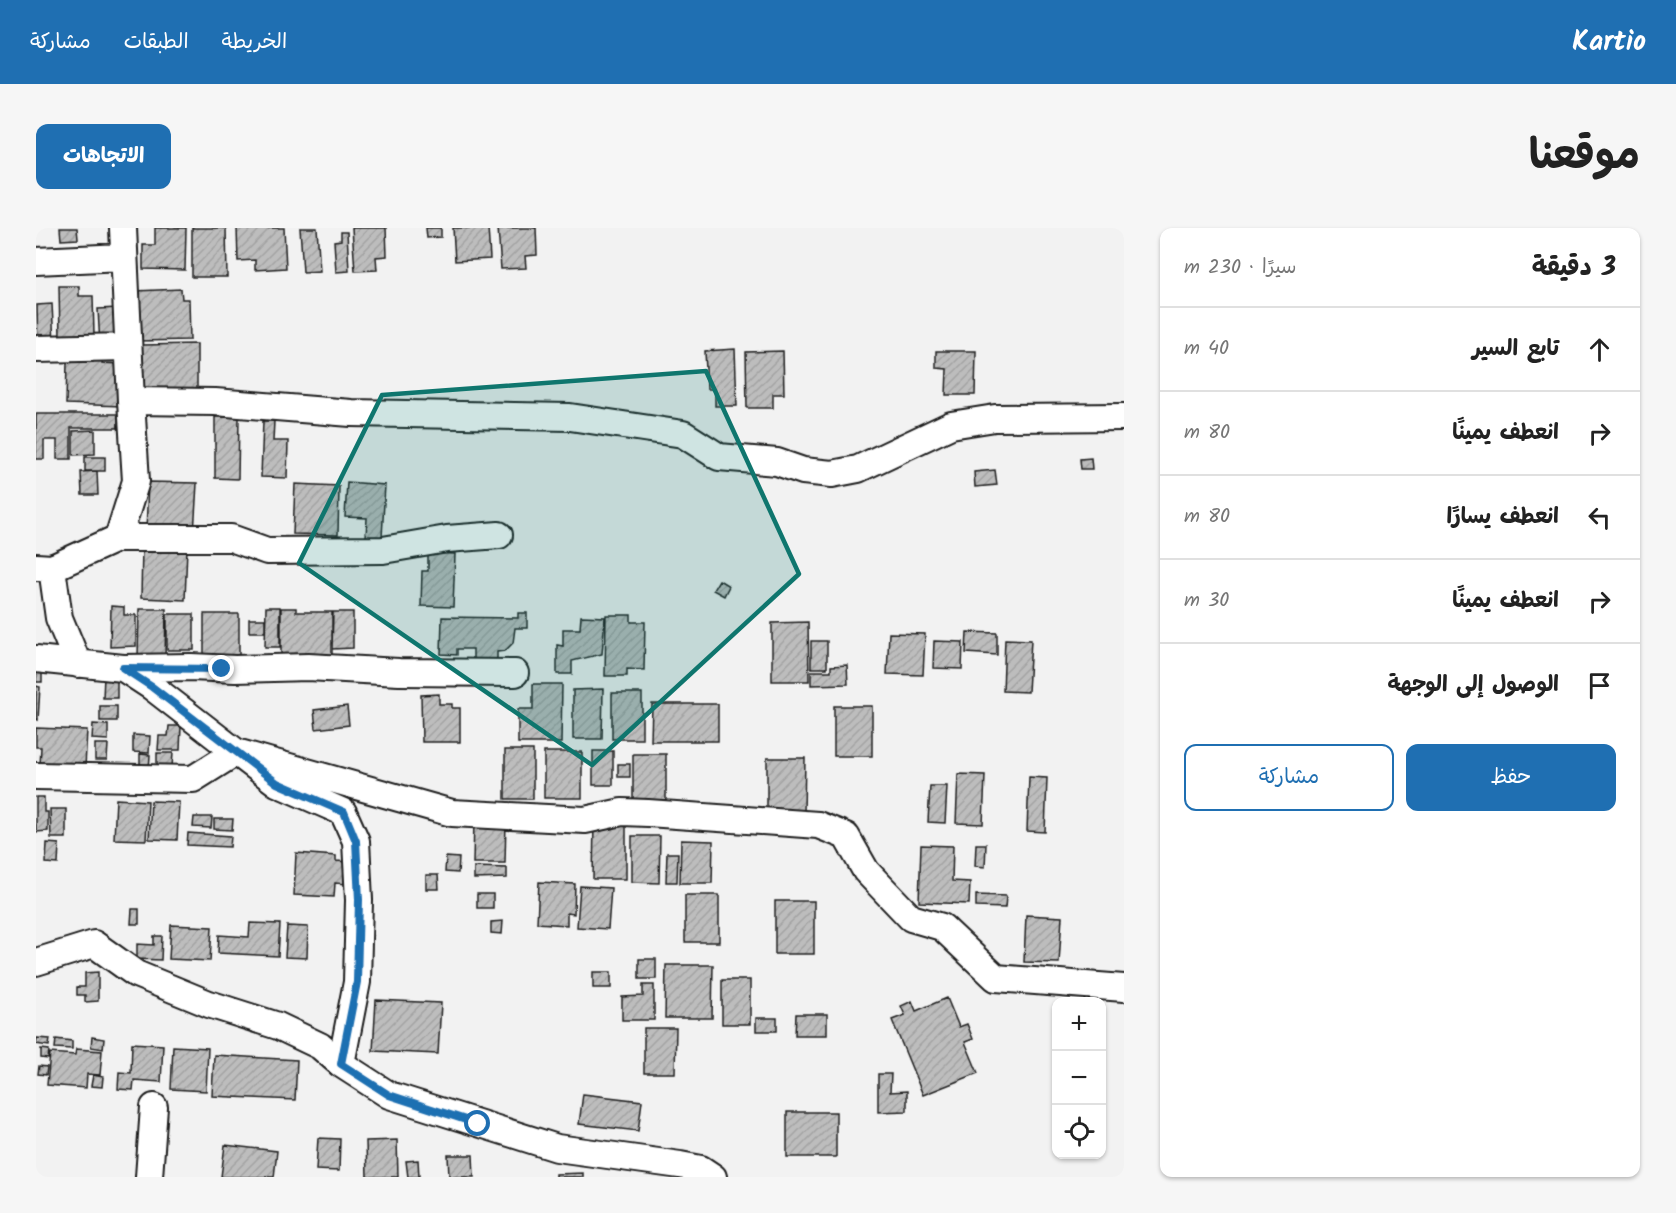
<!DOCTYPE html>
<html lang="ar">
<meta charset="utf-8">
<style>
:root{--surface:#fff;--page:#f6f6f6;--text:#222;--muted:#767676;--line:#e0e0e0;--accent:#1f6fb2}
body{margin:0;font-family:Kalam,"Playpen Sans Arabic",sans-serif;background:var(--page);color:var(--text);direction:rtl}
.controls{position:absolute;right:18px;bottom:18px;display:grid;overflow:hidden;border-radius:12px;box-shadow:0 2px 4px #0004}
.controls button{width:54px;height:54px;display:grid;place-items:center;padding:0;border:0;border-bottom:2px solid var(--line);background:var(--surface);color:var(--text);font:30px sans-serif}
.stop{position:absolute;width:18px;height:18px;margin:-14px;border:4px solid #1f6fb2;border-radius:50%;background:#fff}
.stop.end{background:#1f6fb2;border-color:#fff;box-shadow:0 2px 6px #0008}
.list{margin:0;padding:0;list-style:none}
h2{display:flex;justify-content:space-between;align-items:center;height:78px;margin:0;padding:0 24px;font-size:26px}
h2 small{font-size:20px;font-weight:400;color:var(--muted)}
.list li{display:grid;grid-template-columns:39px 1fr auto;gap:18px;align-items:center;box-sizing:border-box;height:84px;padding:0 24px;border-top:2px solid var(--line)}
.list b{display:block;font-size:22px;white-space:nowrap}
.list em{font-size:20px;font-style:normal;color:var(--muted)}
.actions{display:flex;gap:12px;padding:18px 24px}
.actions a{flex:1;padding:14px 0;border:2px solid var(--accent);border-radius:12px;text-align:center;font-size:21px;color:var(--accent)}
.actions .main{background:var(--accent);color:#fff}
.icon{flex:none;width:33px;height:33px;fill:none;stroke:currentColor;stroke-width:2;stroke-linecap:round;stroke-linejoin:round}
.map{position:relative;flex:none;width:1088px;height:949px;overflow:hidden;direction:ltr;border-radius:12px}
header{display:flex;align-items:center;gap:36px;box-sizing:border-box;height:84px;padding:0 30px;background:var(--accent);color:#fff}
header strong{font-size:28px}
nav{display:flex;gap:33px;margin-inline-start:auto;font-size:21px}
.intro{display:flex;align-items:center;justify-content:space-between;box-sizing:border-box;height:144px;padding:0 36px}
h1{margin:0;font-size:42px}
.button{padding:15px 27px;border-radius:12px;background:var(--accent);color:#fff;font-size:21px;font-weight:700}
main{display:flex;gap:36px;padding:0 36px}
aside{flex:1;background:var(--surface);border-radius:12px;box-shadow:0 2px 4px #0004}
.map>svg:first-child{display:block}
.building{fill:url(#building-hatch);stroke:#1c1c1c;stroke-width:1.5}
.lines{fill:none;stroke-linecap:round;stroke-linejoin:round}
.street-casing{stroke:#1c1c1c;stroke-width:30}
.street{stroke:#fff;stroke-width:26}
.route{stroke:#1f6fb2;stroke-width:8}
.marked{fill:#0f766e;fill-opacity:0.2;stroke:#0f766e;stroke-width:4.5;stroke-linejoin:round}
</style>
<header>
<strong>Kartio</strong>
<nav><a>الخريطة</a><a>الطبقات</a><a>مشاركة</a></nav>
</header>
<div class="intro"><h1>موقعنا</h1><a class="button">الاتجاهات</a></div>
<main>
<aside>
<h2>3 دقيقة<small>سيرًا · 230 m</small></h2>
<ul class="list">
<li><svg class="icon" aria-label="ahead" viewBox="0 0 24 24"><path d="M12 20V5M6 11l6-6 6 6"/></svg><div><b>تابع السير</b></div><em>40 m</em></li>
<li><svg class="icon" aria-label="right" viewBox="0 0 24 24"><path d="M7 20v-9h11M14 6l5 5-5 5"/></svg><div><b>انعطف يمينًا</b></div><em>80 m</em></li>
<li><svg class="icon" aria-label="left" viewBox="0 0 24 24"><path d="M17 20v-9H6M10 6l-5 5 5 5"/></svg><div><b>انعطف يسارًا</b></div><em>80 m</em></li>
<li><svg class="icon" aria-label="right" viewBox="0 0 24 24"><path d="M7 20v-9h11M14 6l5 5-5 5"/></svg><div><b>انعطف يمينًا</b></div><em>30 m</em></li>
<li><svg class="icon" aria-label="arrive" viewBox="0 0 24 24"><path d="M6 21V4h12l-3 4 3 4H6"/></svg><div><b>الوصول إلى الوجهة</b></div></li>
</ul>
<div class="actions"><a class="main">حفظ</a><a>مشاركة</a></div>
</aside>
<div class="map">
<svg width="1088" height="949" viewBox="0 0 1088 949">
<defs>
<pattern id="building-hatch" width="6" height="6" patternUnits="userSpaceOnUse" patternTransform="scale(1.5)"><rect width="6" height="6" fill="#bdbdbd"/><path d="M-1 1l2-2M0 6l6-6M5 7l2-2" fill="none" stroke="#a2a2a2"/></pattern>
</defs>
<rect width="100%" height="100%" fill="#f2f2f2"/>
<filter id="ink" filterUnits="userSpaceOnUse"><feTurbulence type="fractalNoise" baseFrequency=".0167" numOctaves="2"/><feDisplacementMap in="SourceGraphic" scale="12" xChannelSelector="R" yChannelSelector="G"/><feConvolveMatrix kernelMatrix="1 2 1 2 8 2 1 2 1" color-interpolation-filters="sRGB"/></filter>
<g filter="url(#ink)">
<path class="building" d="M24,0h17l1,11 -17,1z
M119,0h31l-1,42 -42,-1v-24h12z
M156,0h34l1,49h-35z
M201,0h47l2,40 -31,2v-10l-17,1z
M264,0h17l3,43 -17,1z
M316,0h34l1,28 -11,1 1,13 -22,1z
M390,0h15v9l-14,1z
M417,0h35l2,31 -35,2z
M462,0h38l1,27 -12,1 1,12 -25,1z
M305,4h6l2,39 -13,1 -2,-31 7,-1z
M23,58h20v10h14l1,40 -34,1z
M145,61l1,10h7l1,41 -54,1 -1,-50z
M16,76l2,40 -16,1 -1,-40z
M82,80l2,36 -20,1 -2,-36z
M161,116v53h-55v-52z
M699,121l2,57h-22v-17h-8l-2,-38z
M747,123l1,43h-11v14h-26l-1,-56z
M900,123h40l-1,44h-29l1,-26 -11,-1z
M57,129h10l-1,6 17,1 3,42 -56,-2 1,-42h26z
M0,186h82v14h-47v31h-14v-19h-13v19h-8z
M179,189h24l-1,62 -23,-1z
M227,193h11l-1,20h15l-1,37 -26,-1z
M59,202v24l-22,1v-24z
M49,229h20v14h-20z
M1055,230l1,11h-11l-1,-10z
M959,242l2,15 -22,2 -1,-15z
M61,243l1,24h-16l-1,-23z
M112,254l49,1 -3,51 -48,-2z
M311,254l38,3 -3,52h-16l1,-19 -22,-1z
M259,256l44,2 -1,49 -45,-1z
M106,319l45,1 -2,52 -44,-2z
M392,325l27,1 -2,53 -32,-1 1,-35h6z
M683,352l10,6 -5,10 -11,-6z
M75,378l13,1v8h12v31l-26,1z
M230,379h14v40h-15z
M245,380h15v4h36v48l-51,1z
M103,381h27l-1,49h-27z
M297,384h20v36l-21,1z
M482,385h9v15h-12l-2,15 -8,8 -8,1v9l-24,5v-17h-16v6l-16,-1 1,-37 76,1z
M131,386h27v36h-27z
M168,386h35v49l-35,-7z
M570,387h25v7h14l-1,48 -17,-1v7h-22z
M545,388l24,1 -3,37 -30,7v13h-15v-29l6,1v-17h17z
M213,391h16v13h-16z
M772,394l1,59h-37v-58z
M931,404l30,1v22l-31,-2z
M853,405l36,1 -2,41 -36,-1z
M969,411l26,1 -3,52 -25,-1z
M775,413h16v27h-16z
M898,413l29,1 -1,27 -29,-1z
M811,437l1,19 -37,1v-14h20v-5z
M0,442h6v12h-6z
M68,448l13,1v21h-14z
M497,456h29l-1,59h-43v-34h15z
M0,458l4,1 -2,33 -2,-1z
M567,461l-1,50h-29v-49z
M576,465h30v46h-30z
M403,466v10h13v4h8v34h-38l-1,-47z
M616,476h66v37h-67z
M64,478h17v15h-17z
M311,478l2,19 -33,4 -2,-19z
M798,478h38v50h-38z
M57,496l15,1v15l-16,-1z
M133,498h12l-1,24h-22l1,-14h9z
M0,500l51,2 -2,37 -45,-1 1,-19h-5z
M97,507l17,1 -1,17 -16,-1z
M59,516h13l-1,16h-12z
M469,522h28v49h-28z
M557,523h20v34h-20z
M508,524h38v46h-38z
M121,525h16l-1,14 -15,8z
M104,526l10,1 -1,15h-9z
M597,526h33v46h-33z
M731,530h38l-1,55h-37z
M582,536h12v13h-12z
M922,546l27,1 -2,49 -27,-1z
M993,549l18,1 -2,54 -18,-1z
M894,558h17l-2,37 -17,-1z
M0,569h8v15h4v19l-12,1z
M80,571l32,2 -2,39 -32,-1z
M115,573l28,1 -2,38 -28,-1z
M14,581h16v29h-15z
M158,589h18l-1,11 -18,-1z
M178,591h19l-1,11 -18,-1z
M438,592h32l-1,43h-32z
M558,594h32v57h-33z
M152,605l43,3 -1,11 -43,-2z
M596,608h28l-1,47 -27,-1z
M645,612l32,1 -1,42h-32z
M11,615l12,1 -1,20 -12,-1z
M940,616h10l-1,23 -10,-1z
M885,617l32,1 -1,35 18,1 -1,22 -50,-2z
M260,625l40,3v5l12,1 -1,22 -12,-1 -1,14 -40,-2z
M631,625h11l-1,29h-11z
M410,629l13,1 -1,15 -13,-1z
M438,639l33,1v10l-33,1z
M390,647h12l1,14h-13z
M503,654l36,2 -1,30 -7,-1v12l-30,-2z
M544,658l31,2 -3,41 -31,-2z
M441,666h16v14h-16z
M649,667h34v47h-34z
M940,667l30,1 -1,12 -29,-1z
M739,673h39v53h-39z
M96,681h7v15h-8z
M990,687l36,2 -3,46 -35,-1z
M467,693l-1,13 -11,-1v-11z
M214,695l30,1 -2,32 -60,-3 1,-18 30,2z
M135,697l41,2 -2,34 -41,-2z
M251,698l21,1 -1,31 -22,-1z
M118,708h8l-1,24 -24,-1v-15l17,1z
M603,731h17v20h-17z
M630,737h47l-1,53h-47z
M62,744v29l-13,1v-7h-8v-8h8v-14z
M557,744h18v16h-18z
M686,752h28v44h-28z
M607,757h11v35h-32v-23l21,-1z
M911,770l12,29 8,-3 6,15 -8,3 13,31 -55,22 -31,-75 13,-5 -4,-9 11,-5 4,10z
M340,772l65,3 -3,51 -65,-3z
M760,786h31v21h-32z
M720,790h21v13h-21z
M1066,795h3l-1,19h-2z
M608,800h32l-1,45h-31z
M56,809l12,2 -1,10 -12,-2z
M1,810l13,1 -1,7 -13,-2z
M20,811l16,2v8l-17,-1z
M96,815l31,2 -2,37 -27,-2 -1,10 -15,-1 1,-17 12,1z
M137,818l35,2 -2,43 -35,-2z
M5,821l8,1 -1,9 -7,-1z
M40,821l26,2 -2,24 -13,-1 -1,14 -39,-3 3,-32 25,2z
M178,827l83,5 -2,40 -83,-4z
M3,838l8,1 -1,8 -8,-1z
M842,846h13l-1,18 17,-1v20l-29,1z
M57,847l10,2 -1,10 -11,-1z
M547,866l59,7 -4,30 -59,-7z
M751,884h49v45h-49z
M282,910l22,1 -1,32 -23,-1z
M361,912l1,37h-31l-1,-36z
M189,917l52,6 -3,26h-53z
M412,927h25l1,22h-25z
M382,932l1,17h-11l-2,-16z
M547,945v4h-27v-3z"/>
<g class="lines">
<defs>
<path id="street" d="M87,0l8,173 84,1 136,11 219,4 113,17 36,23 58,5 26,9 29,3 26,-5 93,-44 44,-7 129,-1
M0,33l87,-4
M0,121l91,-2
M82,310h113l36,13 116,-1 64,-11 52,-4
M0,339l16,1 7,50 19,46
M16,340l66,-30 18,-57 -5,-80
M0,431l87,9 68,-1 44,2 73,-2 91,5 116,1
M87,440l29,19 84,65 216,61 133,7 37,-8 26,1 170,12 28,11 20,35 45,47 31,9 54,51 128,10
M0,548l157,3 43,-27 41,31 66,29 13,29 3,59 -2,82 -16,82
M0,734l58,-18 42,30 73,30 69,22 42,20 21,18 48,31 168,53 123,17 21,4 12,8
M113,949l5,-70"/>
</defs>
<use href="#street" class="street-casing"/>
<use href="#street" class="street"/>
</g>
</g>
<g class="lines" filter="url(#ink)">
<path class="route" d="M186,441l-99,-1 29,19 125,96 67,29 12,29 3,59 -2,82 -16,82 48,31 89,29"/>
</g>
<path class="marked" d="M670,143l93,203 -207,191 -293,-202 83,-168z"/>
</svg>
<div class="controls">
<button>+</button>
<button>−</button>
<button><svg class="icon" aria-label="locate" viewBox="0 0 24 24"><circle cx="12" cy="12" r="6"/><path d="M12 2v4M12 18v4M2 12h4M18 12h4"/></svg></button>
</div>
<div class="stop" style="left:442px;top:896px"></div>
<div class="stop end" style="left:186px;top:441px"></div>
</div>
</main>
